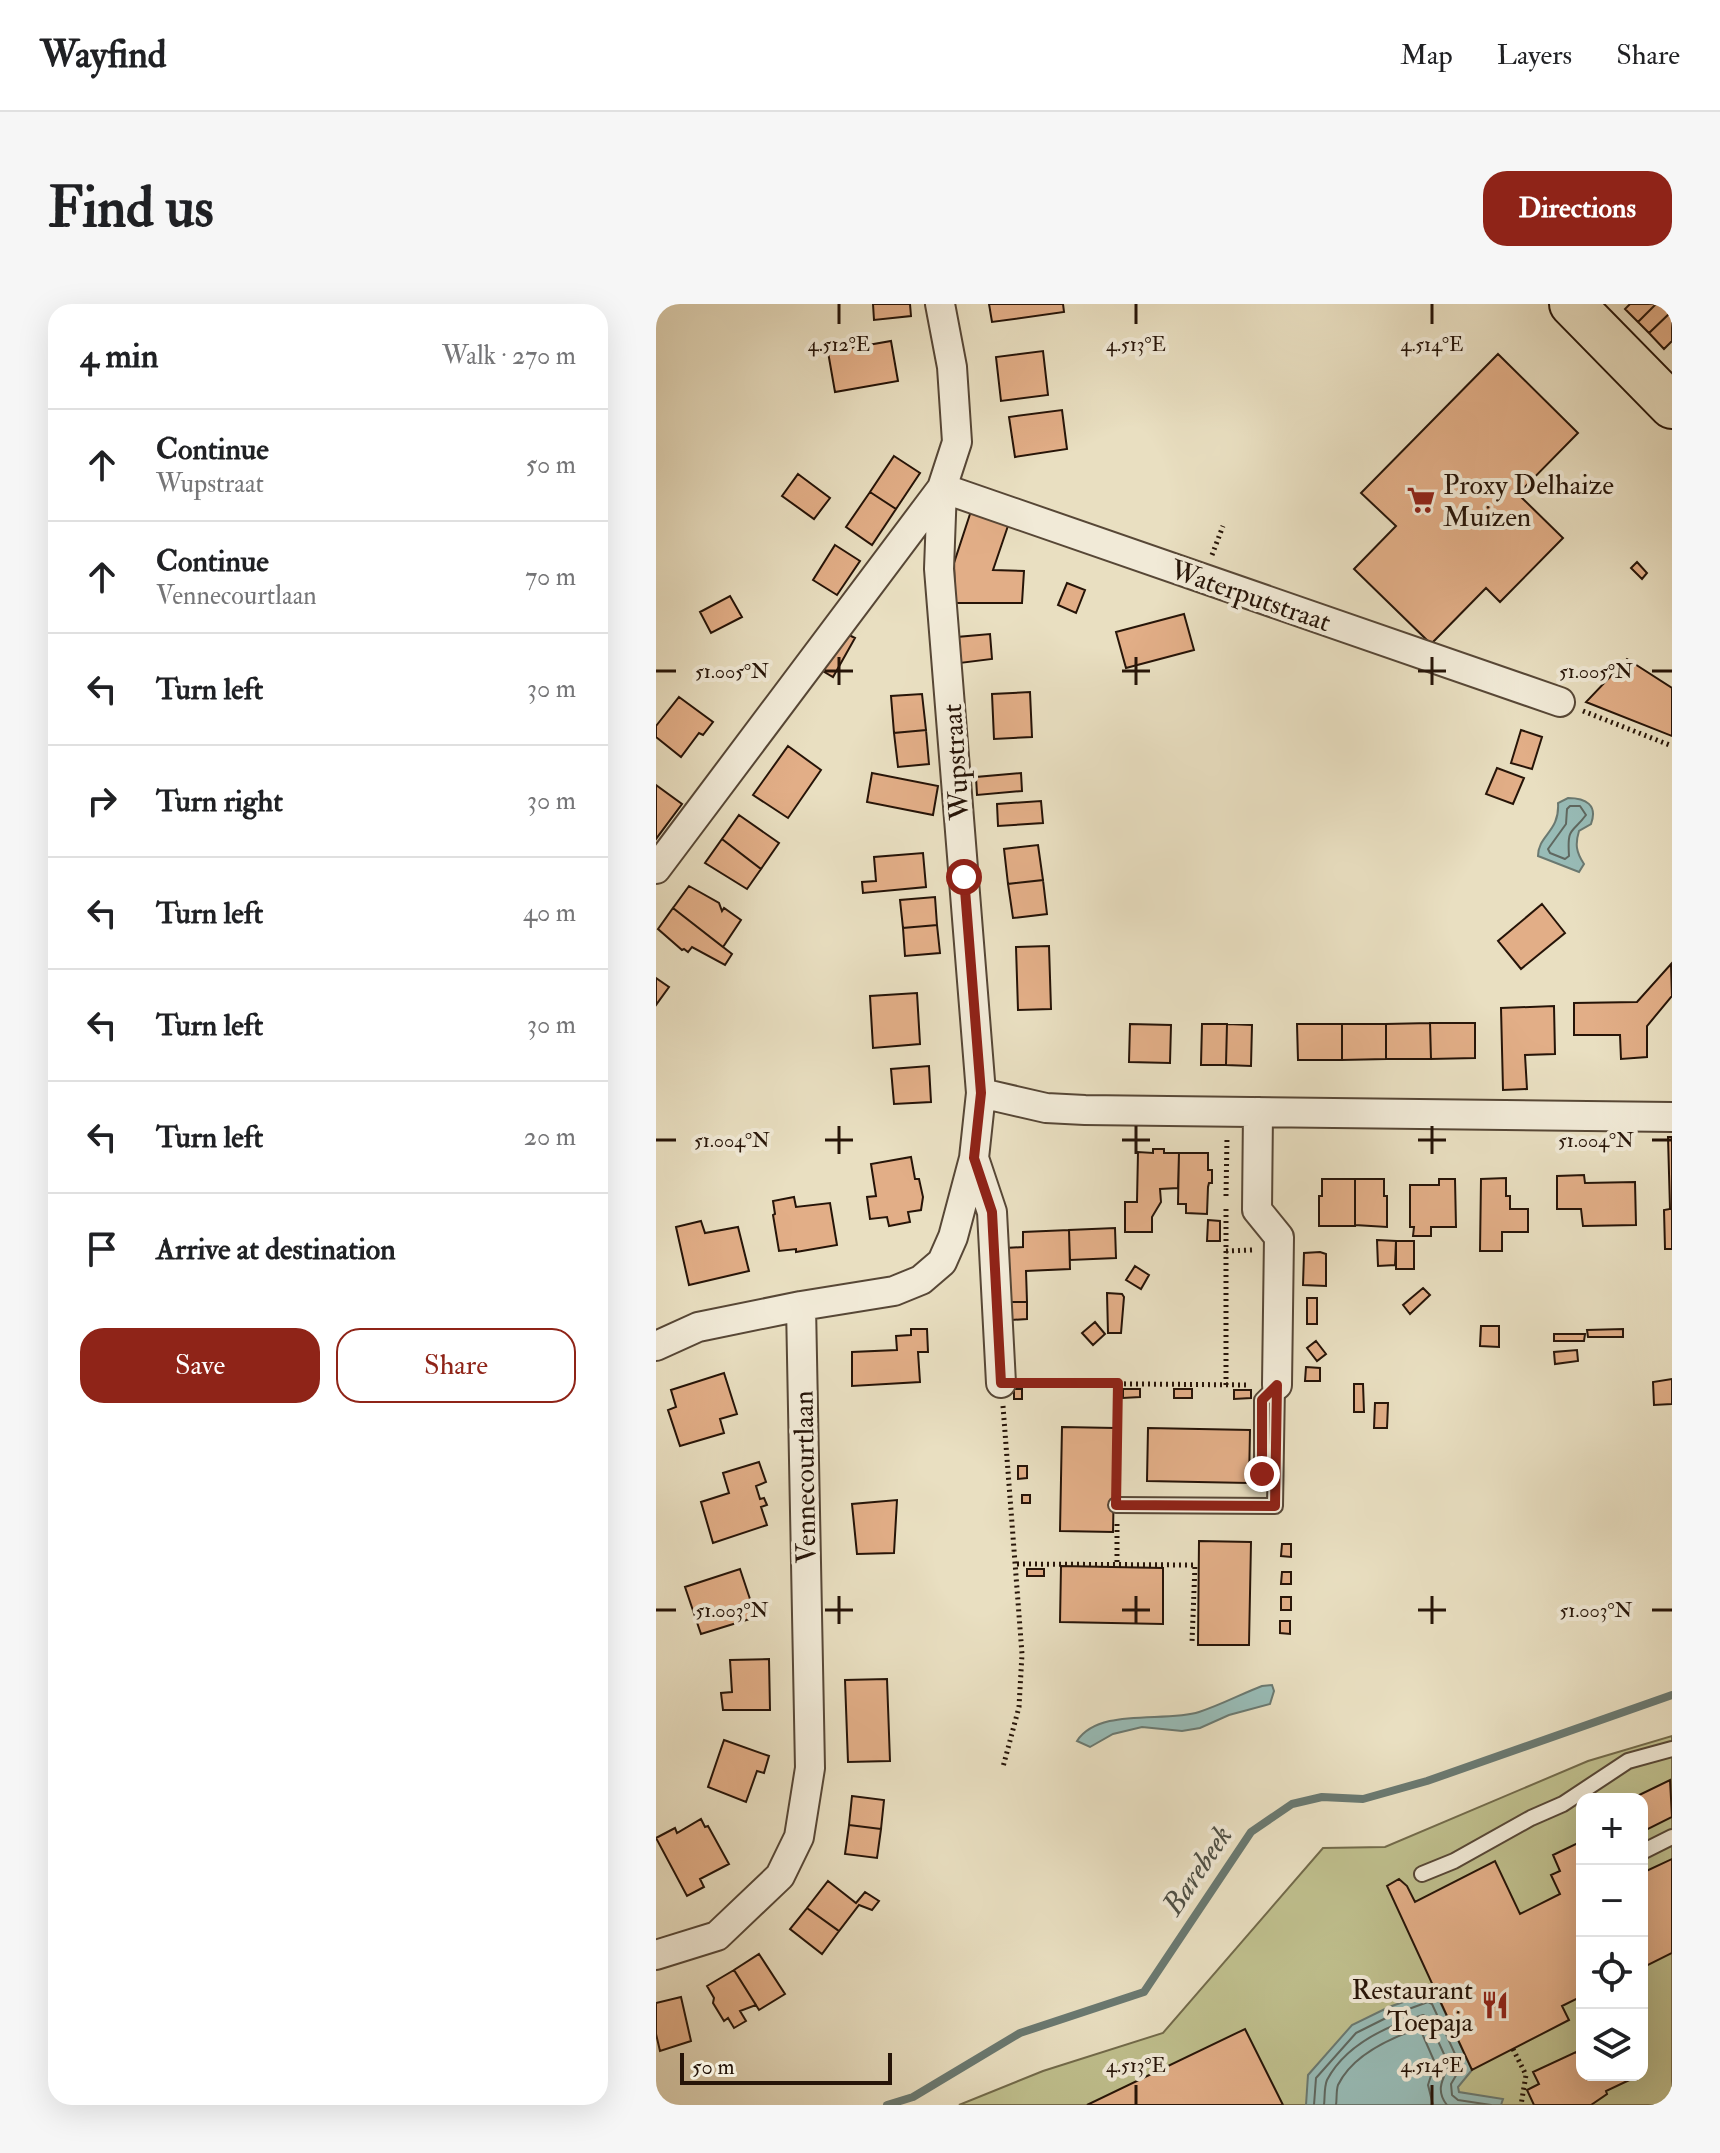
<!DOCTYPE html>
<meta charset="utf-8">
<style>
:root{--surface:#fff;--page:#f6f6f6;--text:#202124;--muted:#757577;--line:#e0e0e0;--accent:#8f2418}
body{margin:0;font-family:"IM FELL Double Pica",serif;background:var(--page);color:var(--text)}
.controls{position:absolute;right:24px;bottom:24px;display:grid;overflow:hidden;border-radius:16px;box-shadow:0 8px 32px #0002}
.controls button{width:72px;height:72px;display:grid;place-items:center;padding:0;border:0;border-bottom:2px solid var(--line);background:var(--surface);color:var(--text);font:40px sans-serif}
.scale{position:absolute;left:24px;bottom:20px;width:212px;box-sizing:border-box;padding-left:8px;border:4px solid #261408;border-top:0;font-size:22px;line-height:28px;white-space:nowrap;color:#261408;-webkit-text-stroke:6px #f1ead7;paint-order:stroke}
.stop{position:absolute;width:24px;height:24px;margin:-18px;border:6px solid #8f2418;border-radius:50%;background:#fff}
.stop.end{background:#8f2418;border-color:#fff;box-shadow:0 2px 8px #0008}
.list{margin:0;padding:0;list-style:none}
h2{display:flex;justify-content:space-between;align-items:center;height:104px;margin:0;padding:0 32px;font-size:34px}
h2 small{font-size:26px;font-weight:400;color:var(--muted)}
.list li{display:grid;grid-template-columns:52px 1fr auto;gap:24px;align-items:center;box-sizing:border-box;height:112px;padding:0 32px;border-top:2px solid var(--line)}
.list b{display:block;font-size:30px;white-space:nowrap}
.list p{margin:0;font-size:26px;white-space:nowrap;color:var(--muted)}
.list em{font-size:26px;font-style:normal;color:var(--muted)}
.actions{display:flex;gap:16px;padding:24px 32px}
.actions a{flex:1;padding:18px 0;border:2px solid var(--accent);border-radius:24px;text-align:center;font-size:28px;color:var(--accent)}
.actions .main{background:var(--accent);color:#fff}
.icon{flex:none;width:44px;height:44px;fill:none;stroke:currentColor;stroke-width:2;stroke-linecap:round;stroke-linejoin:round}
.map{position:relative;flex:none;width:1016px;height:1801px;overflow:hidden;border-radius:24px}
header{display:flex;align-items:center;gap:48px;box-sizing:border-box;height:112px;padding:0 40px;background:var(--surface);border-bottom:2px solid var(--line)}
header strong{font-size:38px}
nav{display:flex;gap:44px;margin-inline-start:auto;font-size:28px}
.intro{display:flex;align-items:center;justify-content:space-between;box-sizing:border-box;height:192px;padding:0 48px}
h1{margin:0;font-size:56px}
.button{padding:20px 36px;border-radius:24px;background:var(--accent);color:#fff;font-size:28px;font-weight:700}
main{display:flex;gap:48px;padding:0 48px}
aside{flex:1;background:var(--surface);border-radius:24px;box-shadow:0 8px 32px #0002}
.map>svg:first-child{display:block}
.green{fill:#bfbf8d;stroke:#726a4a;stroke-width:2;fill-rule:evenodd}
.water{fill:#98bcb7;stroke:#6a7971;stroke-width:2}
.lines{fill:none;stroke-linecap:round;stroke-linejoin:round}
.shore{stroke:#5f6860;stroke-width:2}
.stream{stroke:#6a7971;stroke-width:8}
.building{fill:#e2ae87;stroke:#261408;stroke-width:2}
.lane-casing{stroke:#574736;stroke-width:18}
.street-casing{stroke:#574736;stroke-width:32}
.primary-casing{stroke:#261408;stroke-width:48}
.path{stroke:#261408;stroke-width:5;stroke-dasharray:2 4;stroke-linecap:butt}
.lane{stroke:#f1ead7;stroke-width:14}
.street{stroke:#f1ead7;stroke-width:28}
.primary{stroke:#e9dfc1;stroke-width:44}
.route{stroke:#8f2418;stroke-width:10}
.ticks{fill:none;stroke:#261408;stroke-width:3}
.labels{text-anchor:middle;stroke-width:8;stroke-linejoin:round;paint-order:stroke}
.poi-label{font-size:28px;fill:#261408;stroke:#f1ead7;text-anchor:start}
.street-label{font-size:28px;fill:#261408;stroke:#f1ead7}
.water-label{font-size:30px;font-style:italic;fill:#4e4f45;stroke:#f1ead7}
.ticks-label{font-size:20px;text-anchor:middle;fill:#261408;stroke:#f1ead7;stroke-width:8;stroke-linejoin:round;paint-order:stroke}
</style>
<header>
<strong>Wayfind</strong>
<nav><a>Map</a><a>Layers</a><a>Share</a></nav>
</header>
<div class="intro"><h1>Find us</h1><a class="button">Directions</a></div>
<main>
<aside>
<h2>4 min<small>Walk · 270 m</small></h2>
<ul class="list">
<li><svg class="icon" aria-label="ahead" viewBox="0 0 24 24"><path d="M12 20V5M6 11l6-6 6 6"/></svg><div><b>Continue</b><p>Wupstraat</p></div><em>50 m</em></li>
<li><svg class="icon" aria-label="ahead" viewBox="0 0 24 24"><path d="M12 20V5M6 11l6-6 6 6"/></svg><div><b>Continue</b><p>Vennecourtlaan</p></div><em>70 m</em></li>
<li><svg class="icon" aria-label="left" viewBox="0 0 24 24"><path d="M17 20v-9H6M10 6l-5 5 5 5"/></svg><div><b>Turn left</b></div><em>30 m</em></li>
<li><svg class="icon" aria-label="right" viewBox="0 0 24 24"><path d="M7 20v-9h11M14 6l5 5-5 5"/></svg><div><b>Turn right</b></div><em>30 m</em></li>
<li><svg class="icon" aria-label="left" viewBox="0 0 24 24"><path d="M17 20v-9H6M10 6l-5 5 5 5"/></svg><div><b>Turn left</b></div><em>40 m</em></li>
<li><svg class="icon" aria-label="left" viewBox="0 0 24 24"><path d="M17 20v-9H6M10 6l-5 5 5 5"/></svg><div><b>Turn left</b></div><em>30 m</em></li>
<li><svg class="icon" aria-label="left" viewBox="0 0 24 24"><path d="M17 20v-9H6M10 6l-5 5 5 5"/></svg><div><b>Turn left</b></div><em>20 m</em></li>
<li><svg class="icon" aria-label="arrive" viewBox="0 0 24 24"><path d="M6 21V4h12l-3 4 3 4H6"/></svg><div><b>Arrive at destination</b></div></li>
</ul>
<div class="actions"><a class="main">Save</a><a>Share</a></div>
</aside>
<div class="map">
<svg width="1016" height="1801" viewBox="0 0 1016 1801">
<rect width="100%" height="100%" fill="#e9dfc1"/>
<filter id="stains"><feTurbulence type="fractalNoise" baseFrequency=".0025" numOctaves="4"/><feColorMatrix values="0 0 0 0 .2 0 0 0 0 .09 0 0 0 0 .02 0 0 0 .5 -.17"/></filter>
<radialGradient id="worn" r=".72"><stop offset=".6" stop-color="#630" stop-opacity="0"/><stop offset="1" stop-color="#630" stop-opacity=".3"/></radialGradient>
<path class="green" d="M1016,1432v369h-713l84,-34 120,-38 160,-185 62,-1 203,-86zM926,1495h60v276h-60z"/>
<path class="water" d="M912,494c18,0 30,7 23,26l-12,7c-4,13 -3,21 5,33l-5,8 -41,-16c0,-21 22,-24 20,-53z
M616,1381l2,6 -4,13 -41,11 -29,13 -18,3 -40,-4 -29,7 -23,13 -13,-6c22,-34 88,-18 122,-29 22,-7 42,-18 63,-26z
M779,1687l37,79 -14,17 1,5 44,7 -2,6h-195l2,-30 44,-50 37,-18z"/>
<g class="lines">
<path class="shore" d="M914,502h10l6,9c-14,19 -19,11 -17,41l-4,3 -15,-6 -2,-4 18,-25 1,-15z
M658,1801l2,-27 40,-45 36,-18 36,-13 4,2 29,63 -10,17 1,11 6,5 33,5
M668,1801c1,-8 0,-18 3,-25 19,-36 59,-54 96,-65l4,2 22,48c-6,14 -14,25 -2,40
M680,1801c1,-6 0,-14 2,-20 14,-29 50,-46 79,-56l4,2 14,32 -7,22 5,20"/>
<path class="stream" d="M231,1801l26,-8 107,-64 124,-41 107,-160 41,-28 30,-7 41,2 64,-18 245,-86"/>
</g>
<path class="building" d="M217,0h37l1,12 -37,4z
M333,0h74l1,8 -72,10z
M974,0h26l-18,18 -13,-13z
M1000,0h16v7l-23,22 -11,-11z
M1016,7v30l-8,8 -15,-16z
M235,37l7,40 -63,11 -7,-40z
M387,47l5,44 -47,6 -5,-44z
M842,50l80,79 -60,61 45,44 -63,64 -14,-14 -55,56 -77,-75 42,-43 -35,-33z
M406,106l5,39 -52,8 -6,-40z
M238,152l26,17 -24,36 -26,-17z
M142,170l32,24 -16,21 -32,-23z
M214,188l26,17 -24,36 -26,-18z
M316,204l38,12 -17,50 31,1 -2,32h-67l-1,-40z
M179,241l25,16 -23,34 -24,-15z
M981,258l10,11 -5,6 -11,-11z
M411,279l18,7 -9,23 -18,-8z
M74,292l12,21 -31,16 -11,-21z
M528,310l10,36 -68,18 -10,-36z
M187,328l12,6 -22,39 -12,-7z
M334,330l2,25 -32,4 -3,-26z
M971,355l45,29v48l-86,-34z
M374,388l2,45 -38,2 -2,-45z
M266,390l4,36 -32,3 -3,-37z
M23,393l34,25 -10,13 -4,-2 -18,24 -25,-20v-11z
M270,426l3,34 -31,3 -4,-34z
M865,426l21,7 -10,32 -21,-6z
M132,442l33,24 -33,48 -35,-23z
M841,464l27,10 -11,26 -27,-10z
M216,469l66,13 -5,29 -66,-13z
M365,469l1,18 -45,4 -1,-18z
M0,481l26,19 -26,35z
M385,497l2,22 -45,3 -1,-22z
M83,511l40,28 -18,26 -39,-30z
M66,535l39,30 -14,20 -42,-26z
M382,541l5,35 -35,4 -4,-35z
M267,549l3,34 -63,6 -1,-11 14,-1 -2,-24z
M387,576l4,34 -34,4 -5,-34z
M33,582l30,17 3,8 2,-3 17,12 -18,27 -50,-39z
M279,593l2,28 -34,3 -3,-28z
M886,600l23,29 -44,36 -23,-28z
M17,604l59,46 -7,11 -33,-18 -4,5 -4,-3 -2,1 -24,-21z
M281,621l3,28 -35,3 -2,-28z
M393,642l2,63 -33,1 -2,-63z
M1015,660l1,32 -25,30v31l-26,2 -1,-24h-46v-32l63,-1z
M0,674l13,9 -13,18z
M261,689l3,51 -47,4 -3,-52z
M898,702l1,48 -30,1 2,34 -24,1 -2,-82z
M774,719l1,36h-45v-35z
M774,719h45v35l-44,1z
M474,720l41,1 -1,38 -41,-1z
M546,720h25l-1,41h-25z
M571,720l25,1 -1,41 -25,-1z
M641,720h45v36h-44z
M686,720h44v35l-44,1z
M273,762l2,36 -37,2 -3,-35z
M1012,833h4v112h-7l-1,-39 6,-1z
M497,845h11v4h15l-1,35 -18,1 1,13 -9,15v15h-27v-30h12l1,-50 15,1z
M523,849h29v17h4v13h-3l-1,4 -1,27 -21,-1v-9h-8z
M255,853l4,22h4l4,18 -2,13 -13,2 2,10 -21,4 -2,-9 -17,2 -3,-22 9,-1 -5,-32z
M928,871l1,8 50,-1 1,43 -53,1 -2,-17h-24v-33z
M850,874v18h4v13h18v23h-26v19h-22l1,-72z
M666,875h33v47h-36v-30h3z
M699,875h29v17h3v31l-32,-2z
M783,875h16l1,48h-25v9h-18l1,-9h-4v-42h29z
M138,893l2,10 34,-4 7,42 -41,7v-3l-17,2 -6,-36 2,-1 -2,-13z
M552,916l12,1v20h-13z
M45,917l4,12 33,-6 11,44 -60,14 -13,-58z
M459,924l1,30 -46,2 -1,-30z
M413,926l1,39 -44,2 1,31h-19l-3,-54 18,-1v-15z
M721,936l19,1 -1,24 -17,1z
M740,937h18v28h-18z
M664,948l6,2v32l-23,-1 1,-32z
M479,962l14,9 -8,14 -15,-9z
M767,984l7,7 -20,19 -7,-9z
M451,989l15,1 2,3 -3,36h-13z
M651,994h10v26h-10z
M352,998h19v17l-16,1z
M439,1018l10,12 -12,11 -11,-12z
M825,1022h18v21l-19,-1z
M255,1025h16l1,23h-10l2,30 -68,4v-34l45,-2 -1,-14 15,-1z
M967,1025v8h-35l-1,-7z
M898,1030h31l-1,7h-30z
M660,1037l10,13 -9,7 -10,-13z
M921,1046l1,11 -23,3 -1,-12z
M650,1063l14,1v13h-15z
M68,1069l13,41 -17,5 4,14 -44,13 -12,-36 8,-3 -5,-17z
M1016,1075v25l-18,1 -1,-23z
M698,1080h9l1,28h-10z
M358,1085h8v10h-8z
M467,1085h17v8l-17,1z
M518,1085h18v9h-18z
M578,1086h17v8l-17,1z
M719,1099h13l-1,25h-13z
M406,1123l53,1 -2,104 -53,-1z
M492,1124l102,2 -1,53 -102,-2z
M103,1158l7,20 -10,4 4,13 4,-1 3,7 -6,2 6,18 -54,18 -12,-41 28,-9 -6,-20z
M362,1162h9v12l-9,1z
M366,1191h8v8h-8z
M241,1196l-3,53 -37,1 -5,-50z
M543,1237l52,1 -2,103h-51z
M626,1240h9v13l-10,-1z
M405,1262l102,2v56l-103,-2z
M84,1265l16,48 -55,17 -16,-47z
M371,1265h17v7h-17z
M626,1268h9v12h-10z
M625,1293h10v13h-10z
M624,1317h10v13l-10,-1z
M113,1355l1,51h-47l-2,-17 11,-1 -2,-32z
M231,1375l3,82 -42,1 -3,-82z
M68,1436l45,16 -5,17 -7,-2 -11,31 -38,-15z
M1014,1476l2,37 -30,15v-33h-11z
M196,1492l32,4 -3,29 -32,-4z
M45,1515l4,8 3,-1 21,38 -29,15 4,8 -17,9 -31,-58 19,-10 2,5z
M193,1521l32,4 -4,29 -32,-4z
M926,1537v166l-4,-9 -16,8 7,14 -97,50 -85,-184 12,-7 8,7 8,16 80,-41 25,53 40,-20 -9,-19 9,-4 -7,-16z
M1016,1555v94l-30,15v-95z
M172,1577l28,22 9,-11 14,9 -7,9 -13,-5 -20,26 -32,-23z
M151,1604l32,23 -17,23 -32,-25z
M103,1650l26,40 -26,16 -25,-40z
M78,1666l22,35 -16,6 6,10 -12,7 -6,-10 -4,3 -11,-18 1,-5 -7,-12z
M25,1693l10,44 -31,10 -4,-17v-31z
M589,1725l38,76h-196z
M920,1748l1,2 5,-2v23h58l-34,16 1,3 -16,11h-57l-7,-15 12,-6 -6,-12z"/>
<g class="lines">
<defs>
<path id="lane" d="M606,1170v-74l15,-15
M460,1201l159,1 2,-121
M986,1548l30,-15
M766,1570l32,-13 77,-43 32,-14 65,-43 44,-12"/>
<path id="street" d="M0,565l286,-381 15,-46 -5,-75 -12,-63
M325,789l65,15 39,2 587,7
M602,808l-1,98 22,27 -2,148
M318,854l18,54 9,171
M0,1042l42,-19 103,-21 93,-15 27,-11 21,-18 11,-25 21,-79 7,-65 -42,-524 3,-81 618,214
M0,1651l61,-19 63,-60 19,-39 11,-69 -9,-462"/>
<path id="primary" d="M916,0l100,102"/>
</defs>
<use href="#lane" class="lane-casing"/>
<use href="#street" class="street-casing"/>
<use href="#primary" class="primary-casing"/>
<path class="path" d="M556,251l11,-29
M927,407l89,35
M570,892l1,-58
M570,947l27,-1
M372,1079l222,2
M570,1081v-179
M347,1102l19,248 -3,53 -16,60
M461,1182l1,-103
M461,1220v38
M361,1260l178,1 -3,77
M857,1745l13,26 -5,30"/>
<use href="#lane" class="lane"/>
<use href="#street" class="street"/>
<use href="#primary" class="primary"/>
</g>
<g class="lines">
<path class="route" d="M308,573l17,216 -7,65 18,54 9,171h117l-2,122 159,1 2,-121 -15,15v74"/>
</g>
<path class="ticks" d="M183,0v20M480,0v20M776,0v20M183,353v28M480,353v28M776,353v28M0,367h20M169,367h28M466,367h28M762,367h28M996,367h20M183,822v28M480,822v28M776,822v28M0,836h20M169,836h28M466,836h28M762,836h28M996,836h20M183,1292v28M480,1292v28M776,1292v28M0,1306h20M169,1306h28M466,1306h28M762,1306h28M996,1306h20M480,1781v20M776,1781v20"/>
<defs>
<symbol id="supermarket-bare" viewBox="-9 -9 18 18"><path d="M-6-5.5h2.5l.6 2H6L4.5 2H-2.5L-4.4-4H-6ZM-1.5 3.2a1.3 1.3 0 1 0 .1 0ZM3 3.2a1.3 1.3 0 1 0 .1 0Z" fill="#8f2418" stroke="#f1ead7" stroke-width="2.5" paint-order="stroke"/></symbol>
<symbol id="restaurant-bare" viewBox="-9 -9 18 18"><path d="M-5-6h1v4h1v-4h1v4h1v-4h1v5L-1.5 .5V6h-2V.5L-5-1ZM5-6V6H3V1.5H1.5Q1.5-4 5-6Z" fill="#8f2418" stroke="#f1ead7" stroke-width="2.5" paint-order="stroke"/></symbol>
</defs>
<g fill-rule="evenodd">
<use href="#supermarket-bare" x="745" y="176" width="40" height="40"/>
<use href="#restaurant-bare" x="819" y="1681" width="40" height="40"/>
</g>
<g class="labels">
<g class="poi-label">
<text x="787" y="190">Proxy Delhaize<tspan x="787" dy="32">Muizen</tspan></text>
<text x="817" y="1695" text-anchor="end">Restaurant<tspan x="817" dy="32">Toepaja</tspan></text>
</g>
<g class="street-label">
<text transform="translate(595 291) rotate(19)" y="10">Waterputstraat</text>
<text transform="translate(299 458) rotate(-94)" y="10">Wupstraat</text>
<text transform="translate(148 1173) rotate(-91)" y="10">Vennecourtlaan</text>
</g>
<g class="water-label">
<text transform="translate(541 1566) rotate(-56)" y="10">Barebeek</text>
</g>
</g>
<g class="ticks-label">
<text x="183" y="47">4.512°E</text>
<text x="480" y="47">4.513°E</text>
<text x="776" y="47">4.514°E</text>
<text x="76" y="374">51.005°N</text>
<text x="940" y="374">51.005°N</text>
<text x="76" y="843">51.004°N</text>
<text x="940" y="843">51.004°N</text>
<text x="76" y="1313">51.003°N</text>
<text x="940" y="1313">51.003°N</text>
<text x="480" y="1768">4.513°E</text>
<text x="776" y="1768">4.514°E</text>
</g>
<rect width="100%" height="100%" filter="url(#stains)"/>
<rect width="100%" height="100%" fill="url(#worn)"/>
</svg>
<div class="controls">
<button>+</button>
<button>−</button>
<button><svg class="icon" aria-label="locate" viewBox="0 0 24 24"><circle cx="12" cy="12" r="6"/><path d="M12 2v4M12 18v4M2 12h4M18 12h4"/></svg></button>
<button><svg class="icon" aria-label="layers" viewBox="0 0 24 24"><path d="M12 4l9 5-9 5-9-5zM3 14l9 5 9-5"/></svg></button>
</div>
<div class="scale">50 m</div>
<div class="stop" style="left:308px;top:573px"></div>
<div class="stop end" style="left:606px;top:1170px"></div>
</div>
</main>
